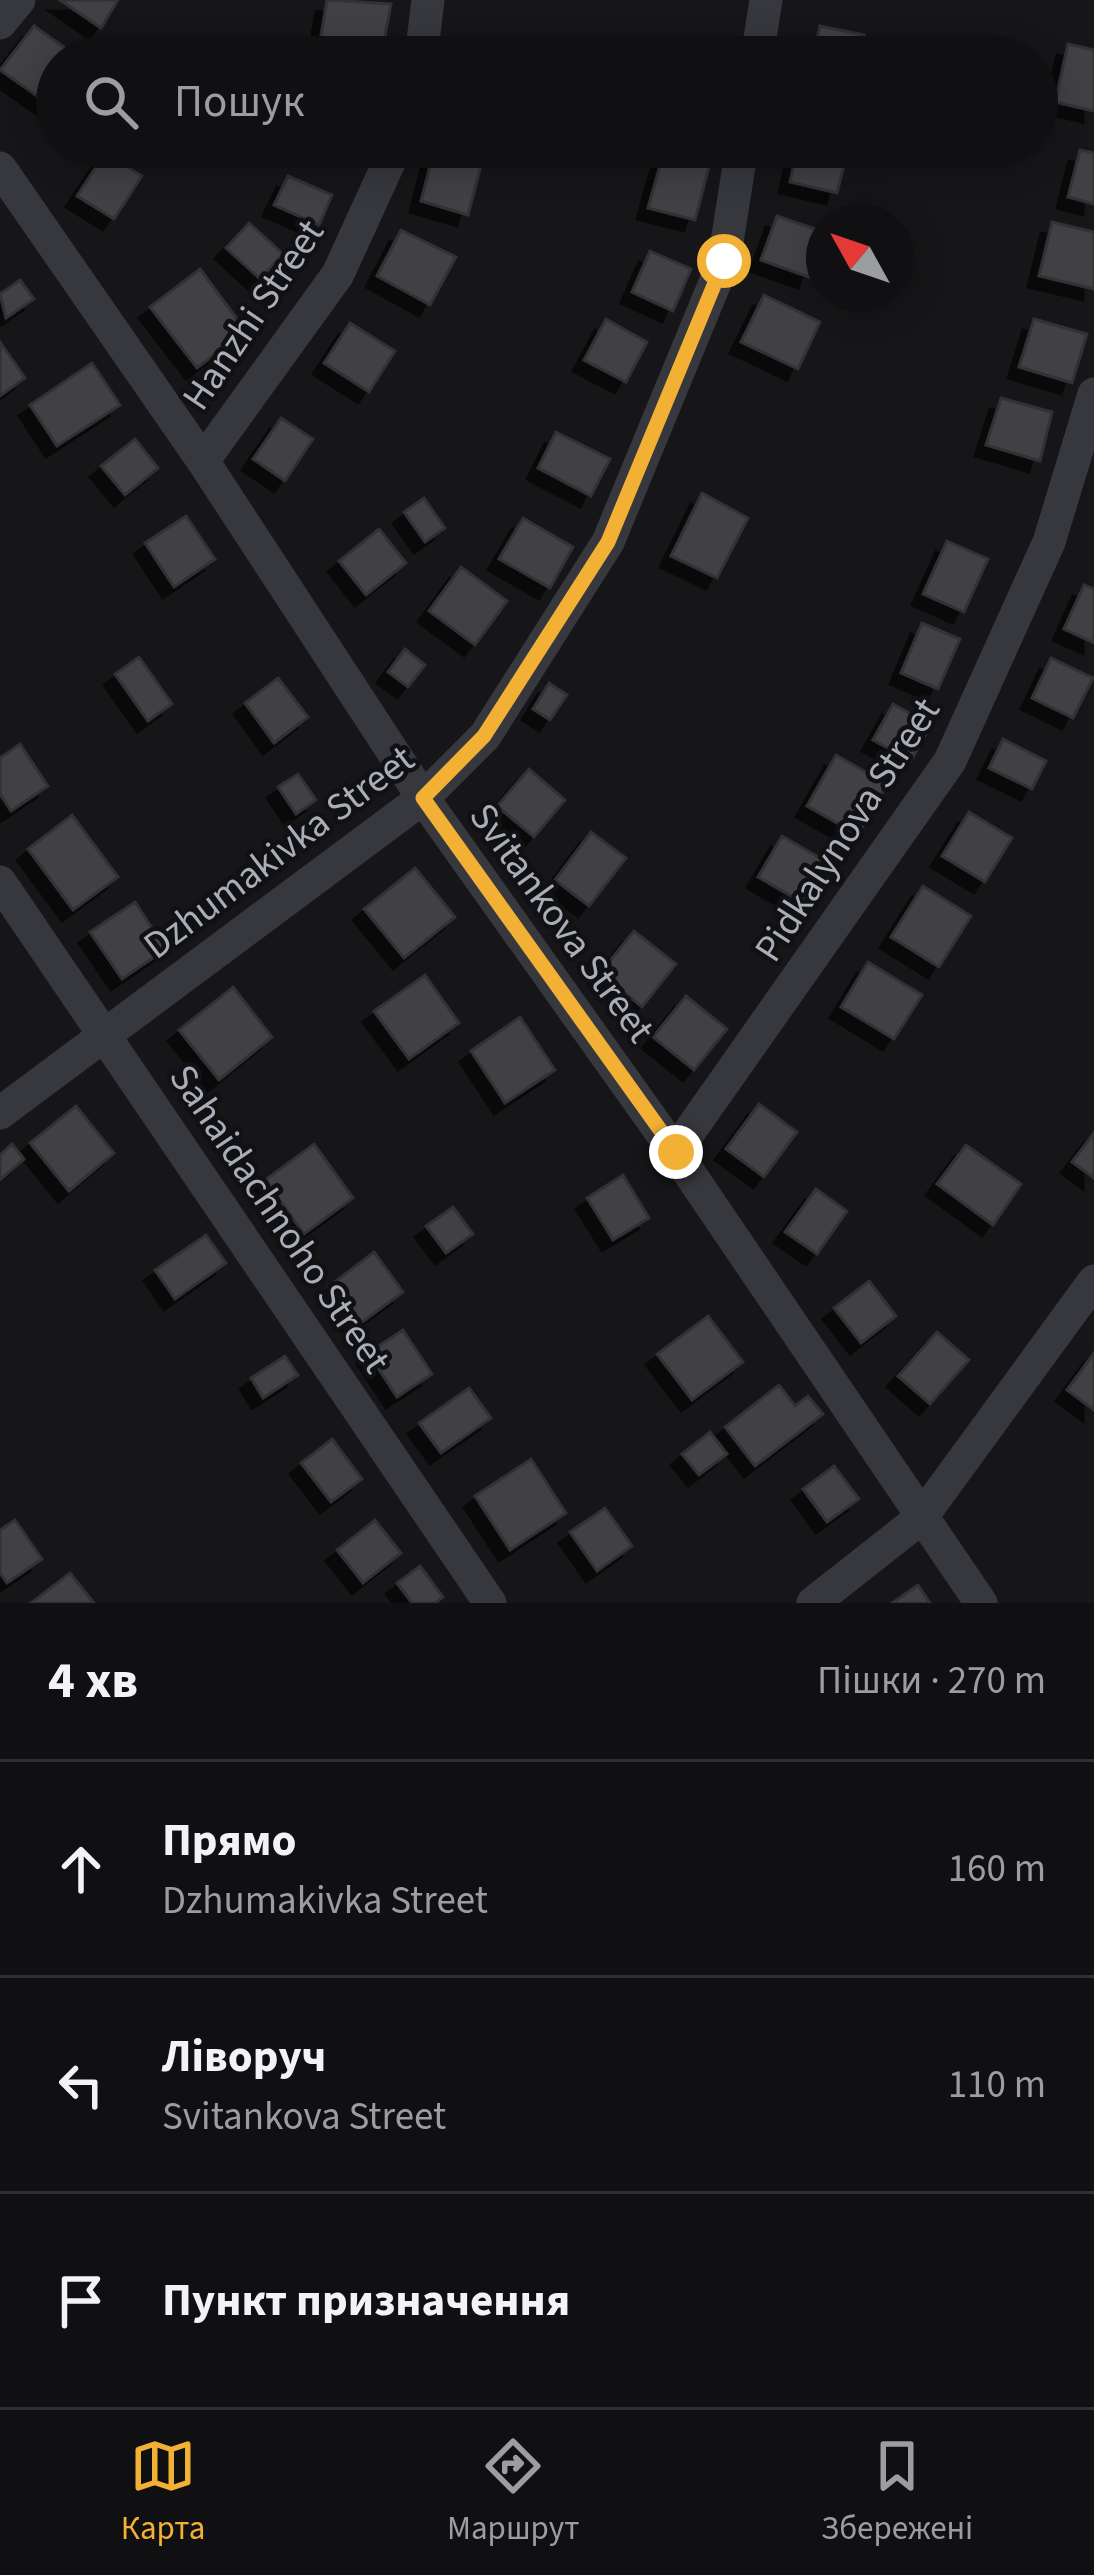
<!DOCTYPE html>
<html lang="uk">
<meta charset="utf-8">
<style>
:root{--surface:#101012;--page:#19191b;--text:#f1f3f6;--muted:#9c9d9f;--line:#303032;--accent:#f2b134}
body{margin:0;font-family:"Source Sans 3",sans-serif;background:var(--page);color:var(--text)}
.compass{position:absolute;left:806px;top:204px;width:108px;height:108px;border-radius:50%;background:var(--surface);box-shadow:0 6px 30px #0003;rotate:310deg}
.stop{position:absolute;width:36px;height:36px;margin:-27px;border:9px solid #f2b134;border-radius:50%;background:#fff}
.stop.end{background:#f2b134;border-color:#fff;box-shadow:0 3px 12px #0008}
.list{margin:0;padding:0;list-style:none}
h2{display:flex;justify-content:space-between;align-items:center;height:156px;margin:0;padding:0 48px;font-size:51px}
h2 small{font-size:39px;font-weight:400;color:var(--muted)}
.list li{display:grid;grid-template-columns:78px 1fr auto;gap:36px;align-items:center;box-sizing:border-box;height:216px;padding:0 48px;border-top:3px solid var(--line)}
.list b{display:block;font-size:45px;white-space:nowrap}
.list p{margin:0;font-size:39px;white-space:nowrap;color:var(--muted)}
.list em{font-size:39px;font-style:normal;color:var(--muted)}
.icon{flex:none;width:66px;height:66px;fill:none;stroke:currentColor;stroke-width:2;stroke-linecap:round;stroke-linejoin:round}
.map{position:relative;flex:none;width:1094px;height:1603px;overflow:hidden}
.search{position:absolute;background:var(--surface);box-shadow:0 6px 30px #0003;left:36px;right:36px;top:36px;height:132px;display:flex;align-items:center;gap:30px;box-sizing:border-box;padding:0 42px;border-radius:66px;color:var(--muted);font-size:45px}
.sheet{height:804px;background:var(--surface)}
nav{display:flex;justify-content:space-around;align-items:center;box-sizing:border-box;height:168px;border-top:3px solid var(--line);background:var(--surface);font-size:33px;color:var(--muted)}
nav a{display:grid;justify-items:center;gap:6px}
nav .on{color:var(--accent)}
.map>svg:first-child{display:block}
.building{fill:#404145;stroke:#303034;stroke-width:3;filter:url(#shadow)}
.lines{fill:none;stroke-linecap:round;stroke-linejoin:round}
.minor{stroke:#37383d;stroke-width:33}
.route{stroke:#f2b134;stroke-width:15}
.labels{text-anchor:middle;stroke-width:9;stroke-linejoin:round;paint-order:stroke}
.street-label{font-size:39px;fill:#a8adb8;stroke:#111113}
</style>
<div class="map">
<svg width="1094" height="1603" viewBox="0 0 1094 1603">
<defs>
<filter id="shadow"><feDropShadow dx="-11" dy="11" stdDeviation="0" flood-color="#0009"/></filter>
</defs>
<rect width="100%" height="100%" fill="#161618"/>
<path class="building" d="M60,0h58l-17,28z
M327,0l64,4 -9,48 -62,-10z
M34,26l44,31h-21l-4,50 -53,-37z
M820,26l44,9 -4,22h-47z
M1068,44l26,6v61l-39,-9z
M452,46l51,9 -53,2z
M435,147h51l-18,68 -47,-14z
M798,147l49,6 -10,40 -47,-11z
M1080,150l14,3v51l-26,-7z
M105,153l37,23 -28,43 -37,-23z
M663,155l46,12 -14,53 -47,-12z
M288,176l44,19 -13,30 -45,-20z
M777,216l47,16 -15,45 -48,-17z
M1052,222l42,10v57l-55,-13z
M249,223l34,31 -23,25 -34,-31z
M401,230l55,27 -26,48 -53,-29z
M650,251l41,18 -18,42 -41,-19z
M200,269l46,62 -49,37 -47,-61z
M20,280l14,19 -28,19 -6,-24z
M764,295l56,27 -22,47 -57,-27z
M606,319l41,23 -21,40 -42,-22z
M1034,319l53,15 -15,49 -53,-16z
M350,323l45,28 -26,41 -45,-29z
M0,342l25,36 -25,18z
M92,363l28,42 -63,41 -27,-41z
M1001,398l51,14 -12,49 -54,-16z
M281,418l32,21 -28,42 -32,-22z
M556,432l54,27 -19,37 -53,-28z
M135,439l23,29 -33,27 -24,-29z
M702,493l46,25 -31,60 -46,-22z
M424,498l21,30 -20,14 -21,-30z
M186,516l29,43 -41,28 -29,-44z
M523,518l50,29 -23,41 -51,-29z
M379,529l27,34 -40,32 -27,-34z
M947,541l41,18 -24,53 -41,-18z
M461,567l46,34 -32,44 -46,-34z
M1084,585l10,4v54l-30,-14z
M922,623l38,16 -22,50 -37,-16z
M405,649l20,16 -17,22 -20,-15z
M139,657l33,47 -24,17 -33,-47z
M1051,658l42,20 -20,40 -41,-20z
M278,678l30,39 -34,26 -29,-40z
M549,683l18,12 -17,25 -17,-11z
M893,704l38,21 -20,36 -38,-21z
M1003,739l43,22 -14,28 -43,-21z
M20,744l28,42 -37,25 -11,-17v-36z
M836,755l51,29 -29,51 -51,-29z
M529,769l36,31 -31,37 -37,-31z
M298,774l18,26 -20,14 -18,-27z
M969,812l43,26 -27,44 -43,-26z
M72,815l46,62 -45,33 -45,-61z
M591,832l35,26 -37,48 -34,-26z
M782,836l52,30 -24,41 -52,-30z
M415,868l40,49 -51,41 -40,-49z
M923,886l48,30 -32,51 -48,-30z
M135,902l31,47 -44,30 -32,-47z
M634,931l42,33 -34,43 -42,-34z
M868,962l54,33 -28,44 -53,-32z
M425,975l34,48 -50,36 -35,-48z
M233,987l39,50 -53,43 -40,-50z
M686,996l41,33 -33,41 -41,-33z
M520,1017l35,53 -50,33 -34,-52z
M759,1104l38,28 -33,45 -38,-28z
M76,1106l38,47 -45,38 -39,-48z
M1094,1133v45l-22,-16z
M12,1144l12,15 -24,21v-25z
M314,1144l39,54 -49,36 -39,-54z
M966,1145l55,39 -28,41 -56,-41z
M623,1175l26,43 -36,22 -26,-42z
M816,1189l31,22 -30,43 -32,-22z
M453,1207l20,27 -27,19 -20,-27z
M206,1235l20,28 -51,36 -20,-29z
M374,1252l29,40 -46,34 -29,-39z
M869,1281l27,35 -35,27 -27,-35z
M708,1316l35,46 -51,38 -35,-46z
M403,1330l29,44 -35,23 -29,-44z
M937,1332l32,28 -39,44 -32,-28z
M1094,1353v57l-27,-20z
M285,1356l13,19 -35,23 -12,-20z
M779,1385l16,21 13,-10 15,18 -68,52 -30,-39z
M469,1388l22,30 -50,35 -22,-30z
M710,1432l17,22 -28,21 -17,-21z
M332,1439l30,40 -31,23 -30,-39z
M531,1459l35,54 -56,37 -35,-54z
M834,1466l25,33 -32,23 -24,-33z
M605,1508l27,38 -35,25 -27,-39z
M15,1520l27,39 -35,24 -7,-10v-43z
M375,1520l26,33 -38,30 -26,-33z
M420,1566l23,31 -8,6h-23l-15,-20z
M70,1573l24,30h-63z
M918,1585l12,18h-38z"/>
<g class="lines">
<path class="minor" d="M0,23l19,-23
M421,57l7,-57
M757,57l9,-57
M0,168l203,293 220,337 252,354 306,451
M203,461l135,-187 58,-127
M0,882l490,721
M0,1113l423,-315 62,-62 123,-194 116,-281 18,-114
M675,1152l275,-391 99,-219 45,-148
M813,1603l108,-85 173,-237"/>
</g>
<g class="lines">
<path class="route" d="M676,1152l-253,-354 61,-62 124,-194 116,-281"/>
</g>
<g class="labels">
<g class="street-label">
<text transform="translate(252 314) rotate(-56)" y="14">Hanzhi Street</text>
<text transform="translate(846 829) rotate(-57)" y="14">Pidkalynova Street</text>
<text transform="translate(278 851) rotate(-37)" y="14">Dzhumakivka Street</text>
<text transform="translate(563 922) rotate(54)" y="14">Svitankova Street</text>
<text transform="translate(281 1218) rotate(56)" y="14">Sahaidachnoho Street</text>
</g>
</g>
</svg>
<svg class="compass" viewBox="-18 -18 36 36"><path d="M0-13l5 13h-10z" fill="#e53935"/><path d="M0 13l5-13h-10z" fill="#9c9d9f"/></svg>
<div class="stop" style="left:724px;top:261px"></div>
<div class="stop end" style="left:676px;top:1152px"></div>
<div class="search"><svg class="icon" aria-label="search" viewBox="0 0 24 24"><circle cx="10" cy="10" r="6"/><path d="M15 15l6 6"/></svg>Пошук</div>
</div>
<section class="sheet">
<h2>4 хв<small>Пішки · 270 m</small></h2>
<ul class="list">
<li><svg class="icon" aria-label="ahead" viewBox="0 0 24 24"><path d="M12 20V5M6 11l6-6 6 6"/></svg><div><b>Прямо</b><p>Dzhumakivka Street</p></div><em>160 m</em></li>
<li><svg class="icon" aria-label="left" viewBox="0 0 24 24"><path d="M17 20v-9H6M10 6l-5 5 5 5"/></svg><div><b>Ліворуч</b><p>Svitankova Street</p></div><em>110 m</em></li>
<li><svg class="icon" aria-label="arrive" viewBox="0 0 24 24"><path d="M6 21V4h12l-3 4 3 4H6"/></svg><div><b>Пункт призначення</b></div></li>
</ul>
</section>
<nav>
<a class="on"><svg class="icon" aria-label="map" viewBox="0 0 24 24"><path d="M3 6l6-2 6 2 6-2v14l-6 2-6-2-6 2zM9 4v14M15 6v14"/></svg>Карта</a>
<a><svg class="icon" aria-label="directions" viewBox="0 0 24 24"><path d="M12 3l9 9-9 9-9-9zM9 14v-3h6M13 9l2 2-2 2"/></svg>Маршрут</a>
<a><svg class="icon" aria-label="saved" viewBox="0 0 24 24"><path d="M7 4h10v16l-5-4-5 4z"/></svg>Збережені</a>
</nav>
